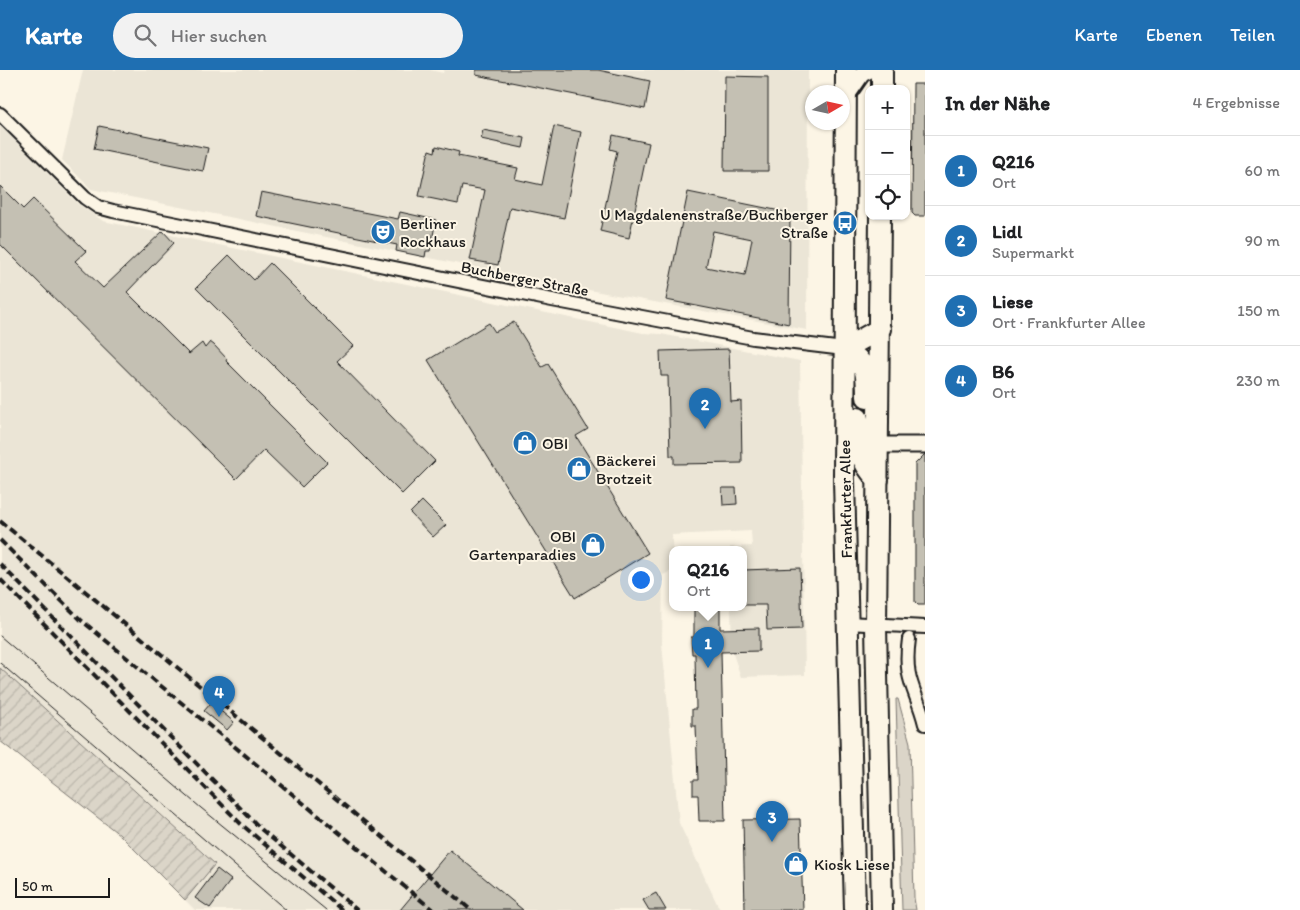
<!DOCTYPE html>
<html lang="de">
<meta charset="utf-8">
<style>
:root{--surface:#fff;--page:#f2f2f2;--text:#202124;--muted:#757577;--line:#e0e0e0;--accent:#1f6fb2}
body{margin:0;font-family:Itim,sans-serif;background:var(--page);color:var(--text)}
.controls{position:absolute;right:15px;top:15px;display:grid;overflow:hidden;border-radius:10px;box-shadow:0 1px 4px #0004}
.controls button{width:45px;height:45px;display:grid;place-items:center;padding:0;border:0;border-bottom:1px solid var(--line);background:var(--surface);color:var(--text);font:25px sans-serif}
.compass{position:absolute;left:805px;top:15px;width:45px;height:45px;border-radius:50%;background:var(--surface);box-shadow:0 1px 4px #0004;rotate:81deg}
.scale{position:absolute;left:15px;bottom:12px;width:95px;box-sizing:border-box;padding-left:5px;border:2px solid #1c1c1c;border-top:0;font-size:14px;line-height:18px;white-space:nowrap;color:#1c1c1c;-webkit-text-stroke:4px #fcf5e5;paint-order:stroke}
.you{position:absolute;left:640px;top:509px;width:18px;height:18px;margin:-12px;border:4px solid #fff;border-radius:50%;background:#1a73e8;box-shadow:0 0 0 8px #1a73e833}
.badge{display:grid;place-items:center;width:32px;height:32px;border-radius:50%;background:var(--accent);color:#fff;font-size:16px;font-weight:700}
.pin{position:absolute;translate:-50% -41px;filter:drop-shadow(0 1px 2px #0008)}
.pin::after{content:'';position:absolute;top:26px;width:18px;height:15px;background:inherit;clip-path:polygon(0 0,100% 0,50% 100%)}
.popup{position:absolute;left:669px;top:476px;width:78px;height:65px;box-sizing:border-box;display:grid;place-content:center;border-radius:10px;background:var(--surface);filter:drop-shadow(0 1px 4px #0005);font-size:16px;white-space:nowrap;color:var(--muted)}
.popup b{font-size:19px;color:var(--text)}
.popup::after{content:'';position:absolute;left:50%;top:100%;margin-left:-10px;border:10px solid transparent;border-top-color:var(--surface)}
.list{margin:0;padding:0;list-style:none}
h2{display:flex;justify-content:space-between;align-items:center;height:65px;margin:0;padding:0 20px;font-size:21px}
h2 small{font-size:16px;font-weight:400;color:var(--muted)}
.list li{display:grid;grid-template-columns:32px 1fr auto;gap:15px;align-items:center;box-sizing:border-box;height:70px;padding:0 20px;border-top:1px solid var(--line)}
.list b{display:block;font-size:19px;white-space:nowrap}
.list p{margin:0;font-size:16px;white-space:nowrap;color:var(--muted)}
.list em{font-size:16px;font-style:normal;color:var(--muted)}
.icon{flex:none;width:28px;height:28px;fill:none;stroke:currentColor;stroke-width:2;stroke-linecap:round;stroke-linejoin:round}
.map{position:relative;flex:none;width:925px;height:840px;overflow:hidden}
header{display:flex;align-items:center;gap:30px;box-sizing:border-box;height:70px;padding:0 25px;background:var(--accent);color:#fff}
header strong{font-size:24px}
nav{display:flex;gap:28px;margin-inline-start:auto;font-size:18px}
.search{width:350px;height:45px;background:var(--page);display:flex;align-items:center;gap:12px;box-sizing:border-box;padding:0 18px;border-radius:28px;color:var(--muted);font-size:19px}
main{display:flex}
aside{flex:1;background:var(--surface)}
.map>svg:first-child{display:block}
.built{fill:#ebe5d6}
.grass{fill:#dbd5c8;stroke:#7c7872}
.garden{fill:url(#garden-furrows);stroke:#7c7872}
.building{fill:#c4c0b3;stroke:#1c1c1c;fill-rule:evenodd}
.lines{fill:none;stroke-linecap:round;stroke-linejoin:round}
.minor-casing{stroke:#1c1c1c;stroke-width:16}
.tertiary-casing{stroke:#1c1c1c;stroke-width:19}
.primary-casing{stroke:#1c1c1c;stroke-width:24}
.minor{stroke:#fcf5e5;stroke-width:12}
.tertiary{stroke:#fcf5e5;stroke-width:15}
.primary{stroke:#fcf5e5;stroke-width:20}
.tram{stroke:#1c1c1c;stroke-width:1}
.rail{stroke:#1c1c1c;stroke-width:4;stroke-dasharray:8 4;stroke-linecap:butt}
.labels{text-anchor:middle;stroke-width:4;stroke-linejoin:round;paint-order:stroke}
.poi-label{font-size:16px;fill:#1c1c1c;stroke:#fcf5e5;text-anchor:start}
.street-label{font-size:16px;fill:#1c1c1c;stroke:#fcf5e5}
</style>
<header>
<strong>Karte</strong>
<div class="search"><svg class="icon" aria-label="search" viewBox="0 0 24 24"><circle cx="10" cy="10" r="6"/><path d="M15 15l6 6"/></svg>Hier suchen</div>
<nav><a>Karte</a><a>Ebenen</a><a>Teilen</a></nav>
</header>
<main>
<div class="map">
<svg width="925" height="840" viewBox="0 0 925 840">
<defs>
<pattern id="garden-furrows" width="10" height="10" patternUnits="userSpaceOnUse" patternTransform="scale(1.25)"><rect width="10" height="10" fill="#dbd5c8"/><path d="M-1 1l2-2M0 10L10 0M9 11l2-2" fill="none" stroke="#bbb6ab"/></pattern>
</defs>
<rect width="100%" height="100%" fill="#fcf5e5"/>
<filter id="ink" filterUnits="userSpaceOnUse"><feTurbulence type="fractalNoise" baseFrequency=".02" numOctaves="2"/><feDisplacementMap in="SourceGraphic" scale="10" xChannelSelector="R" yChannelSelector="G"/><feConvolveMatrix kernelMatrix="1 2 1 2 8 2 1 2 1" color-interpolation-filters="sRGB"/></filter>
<g filter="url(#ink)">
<path class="built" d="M83,0h347l13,3 1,-3h364l-1,260 -240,-44 -476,-97 -29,-29z
M0,56l78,78 25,17 540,112 18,1 139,27 5,314 -64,2 -9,-26 -1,-44h12v-58h-13v-2l22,-1 -1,-15 -79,4 1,35 -10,5 -1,69 17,179 41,87h-525l-10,-10 30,-37 -215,-195z"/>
<path class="grass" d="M896,629h2l12,44 4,155 2,12h-14z"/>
<path class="garden" d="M0,598l215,196 -30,36 -65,-65 -120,-94z"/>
<path class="building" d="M476,0h122l52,11 -5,28 -169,-34z
M725,6l43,1v94h-44z
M913,14h12v132h-10l-3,-3z
M99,56l109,22 -5,23 -109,-22z
M554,56l27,6 -17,86 -54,-11 -12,58 -28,-5 15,-70 -23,-4 -4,18 -39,-8 10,-46 6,2 1,-6 23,6 -1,4 60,12 -3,11 27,6z
M483,60l42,8 -2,10 -42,-9z
M613,65l36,8 -20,95 -29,-7 17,-80 -7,-2z
M0,116l23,23 10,-10 53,52 -11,10 28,27 60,-57 11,12 -47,49 62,62 13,-11 3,5 5,-6 4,3 13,14 -1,2 101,101 -25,25 -38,-37 -28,29 -236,-235z
M261,122l137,27 2,-7 36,8 -6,31h-4l-1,6 -29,-6 1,-6 -141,-29z
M688,122l102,21 -1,111 -123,-24zM713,161l39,8 -7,36 -39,-8z
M229,185l25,25 16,-17 83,83 -16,15 98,100 -33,33 -206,-206z
M514,252l28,45 6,-3 40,65 -12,7 72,117 -73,45 -147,-238 61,-37 6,9z
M729,279l2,53 10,-1 1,62 -68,1v-8h-4l-2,-80h-7l-1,-25z
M925,384v151h-7l-3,-3v-138z
M722,418h14l1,16 -14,1z
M422,431l24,24 -13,12 -23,-24z
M800,498l2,61 -35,1 -1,-25h-23v-35z
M694,537h26v22l39,-1v23l-38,1 4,169h-26l-1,-26h-5v-15h5l-2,-54h-4v-17h4l-1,-55h-3l-1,-17h3z
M211,633l23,19 -7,8 -23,-19z
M800,749l3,91h-58l-2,-90z
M450,780l32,26 41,34h-123z
M217,799l14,11 -21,28 -15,-10z
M656,823l10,17h-17l-6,-10z"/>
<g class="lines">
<defs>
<path id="minor" d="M0,44l85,84 13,9 15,4 439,89 201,38 91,11
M847,553l78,4
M909,569c-6,42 7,49 16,85"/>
<path id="tertiary" d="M846,27l16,-23 8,-4
M879,375h46"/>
<path id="primary" d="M846,0l-2,410 11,430
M882,19v-19
M880,146l-4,410 6,284
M844,279c23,13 23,23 23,48
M844,279l36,-20
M858,348c0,28 -1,40 20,62"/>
</defs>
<use href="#minor" class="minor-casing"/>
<use href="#tertiary" class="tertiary-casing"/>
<use href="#primary" class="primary-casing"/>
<use href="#minor" class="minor"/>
<use href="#tertiary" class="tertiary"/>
<use href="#primary" class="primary"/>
<path class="tram" d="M0,566l201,172 125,102
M0,593l286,247"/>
<path class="rail" d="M0,451l471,389
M0,470l81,80 352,290
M0,494l262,266 95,80
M0,509l241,245 101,86"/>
</g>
</g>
<defs>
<symbol id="bus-disc" viewBox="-11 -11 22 22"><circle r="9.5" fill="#1f6fb2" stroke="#fcf5e5"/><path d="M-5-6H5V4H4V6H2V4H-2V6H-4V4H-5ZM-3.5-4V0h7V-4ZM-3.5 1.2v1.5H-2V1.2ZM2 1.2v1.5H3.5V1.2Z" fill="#fff"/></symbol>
<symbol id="theatre-disc" viewBox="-11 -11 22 22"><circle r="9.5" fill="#1f6fb2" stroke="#fcf5e5"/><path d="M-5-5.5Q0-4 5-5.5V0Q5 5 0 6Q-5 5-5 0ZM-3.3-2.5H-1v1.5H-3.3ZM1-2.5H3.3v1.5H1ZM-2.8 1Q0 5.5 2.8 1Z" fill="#fff"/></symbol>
<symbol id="shop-disc" viewBox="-11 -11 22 22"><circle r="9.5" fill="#1f6fb2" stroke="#fcf5e5"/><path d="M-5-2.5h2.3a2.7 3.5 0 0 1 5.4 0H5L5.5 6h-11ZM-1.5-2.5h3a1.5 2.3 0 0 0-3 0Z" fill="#fff"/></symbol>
</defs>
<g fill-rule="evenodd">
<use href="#bus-disc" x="831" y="139" width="28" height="28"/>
<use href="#theatre-disc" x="369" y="148" width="28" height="28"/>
<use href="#shop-disc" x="511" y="359" width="28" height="28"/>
<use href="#shop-disc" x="565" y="385" width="28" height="28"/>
<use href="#shop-disc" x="579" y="461" width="28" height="28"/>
<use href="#shop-disc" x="782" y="780" width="28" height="28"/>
</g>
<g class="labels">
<g class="poi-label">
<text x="828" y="150" text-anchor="end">U Magdalenenstraße/Buchberger<tspan x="828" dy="18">Straße</tspan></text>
<text x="400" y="159">Berliner<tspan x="400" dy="18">Rockhaus</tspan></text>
<text x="542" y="379">OBI</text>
<text x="596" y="396">Bäckerei<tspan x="596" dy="18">Brotzeit</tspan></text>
<text x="576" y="472" text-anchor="end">OBI<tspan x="576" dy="18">Gartenparadies</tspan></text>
<text x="814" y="800">Kiosk Liese</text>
</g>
<g class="street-label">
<text transform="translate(525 208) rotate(11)" y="6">Buchberger Straße</text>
<text transform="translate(845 429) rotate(-91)" y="6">Frankfurter Allee</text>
</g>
</g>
</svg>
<div class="controls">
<button>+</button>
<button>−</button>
<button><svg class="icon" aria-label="locate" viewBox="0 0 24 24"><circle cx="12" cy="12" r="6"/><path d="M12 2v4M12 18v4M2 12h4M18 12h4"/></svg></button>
</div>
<svg class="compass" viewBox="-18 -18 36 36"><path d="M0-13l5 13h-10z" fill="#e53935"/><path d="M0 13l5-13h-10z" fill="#757577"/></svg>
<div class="scale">50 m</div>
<div class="you"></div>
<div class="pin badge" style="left:708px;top:598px">1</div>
<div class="popup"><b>Q216</b>Ort</div>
<div class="pin badge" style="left:705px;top:359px">2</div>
<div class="pin badge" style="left:772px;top:772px">3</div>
<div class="pin badge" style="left:219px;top:647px">4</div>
</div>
<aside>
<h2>In der Nähe<small>4 Ergebnisse</small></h2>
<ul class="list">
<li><span class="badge">1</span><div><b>Q216</b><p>Ort</p></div><em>60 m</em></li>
<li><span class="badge">2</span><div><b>Lidl</b><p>Supermarkt</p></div><em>90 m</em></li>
<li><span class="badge">3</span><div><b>Liese</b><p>Ort · Frankfurter Allee</p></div><em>150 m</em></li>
<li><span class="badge">4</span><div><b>B6</b><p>Ort</p></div><em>230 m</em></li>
</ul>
</aside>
</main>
